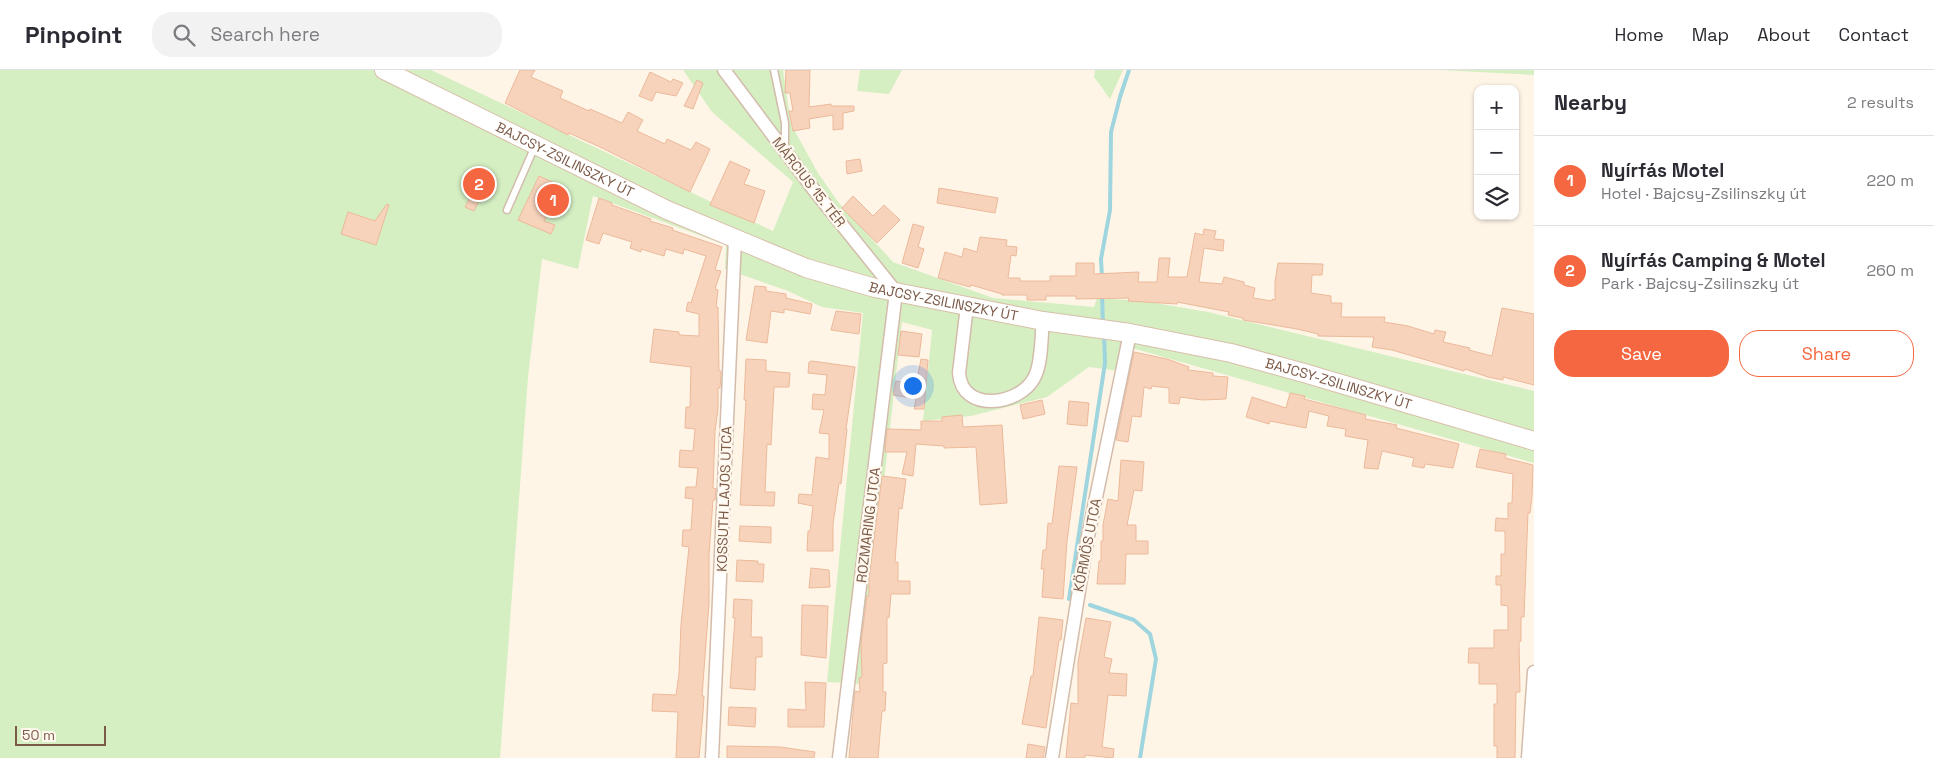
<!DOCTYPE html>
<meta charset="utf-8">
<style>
:root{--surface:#fff;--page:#f2f2f3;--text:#2b2b33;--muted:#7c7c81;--line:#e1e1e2;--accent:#f56740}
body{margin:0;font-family:"Space Grotesk",sans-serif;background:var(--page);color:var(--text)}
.controls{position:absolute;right:15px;top:15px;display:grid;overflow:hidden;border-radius:10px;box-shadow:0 1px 4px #0004}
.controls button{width:45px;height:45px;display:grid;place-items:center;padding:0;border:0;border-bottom:1px solid var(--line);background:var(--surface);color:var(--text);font:25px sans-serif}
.scale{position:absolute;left:15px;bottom:12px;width:91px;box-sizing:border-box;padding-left:5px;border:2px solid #7c5a48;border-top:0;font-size:14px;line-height:18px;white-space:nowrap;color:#7c5a48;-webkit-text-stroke:4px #fff9f0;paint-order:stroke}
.you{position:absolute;left:912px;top:315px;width:18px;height:18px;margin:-12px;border:4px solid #fff;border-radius:50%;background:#1a73e8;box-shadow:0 0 0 8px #1a73e833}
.badge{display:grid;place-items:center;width:32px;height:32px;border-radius:50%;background:var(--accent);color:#fff;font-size:16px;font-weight:700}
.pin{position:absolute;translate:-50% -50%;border:2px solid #fff;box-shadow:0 1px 5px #0006}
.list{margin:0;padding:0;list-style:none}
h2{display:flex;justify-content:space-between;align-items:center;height:65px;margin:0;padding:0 20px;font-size:21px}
h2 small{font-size:16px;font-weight:400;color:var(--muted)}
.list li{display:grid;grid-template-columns:32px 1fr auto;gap:15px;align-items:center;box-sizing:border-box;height:90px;padding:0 20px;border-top:1px solid var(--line)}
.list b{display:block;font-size:19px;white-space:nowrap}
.list p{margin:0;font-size:16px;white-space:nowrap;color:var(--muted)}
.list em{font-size:16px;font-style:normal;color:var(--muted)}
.actions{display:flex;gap:10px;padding:15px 20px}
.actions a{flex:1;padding:11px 0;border:1px solid var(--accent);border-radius:20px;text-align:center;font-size:18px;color:var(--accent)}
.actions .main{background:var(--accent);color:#fff}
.icon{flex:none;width:28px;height:28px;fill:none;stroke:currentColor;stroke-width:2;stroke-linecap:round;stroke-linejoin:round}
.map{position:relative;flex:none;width:1534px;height:688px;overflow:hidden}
header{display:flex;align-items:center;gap:30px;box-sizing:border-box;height:70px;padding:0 25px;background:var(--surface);border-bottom:1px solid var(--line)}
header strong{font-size:24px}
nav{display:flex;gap:28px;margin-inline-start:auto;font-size:18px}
.search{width:350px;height:45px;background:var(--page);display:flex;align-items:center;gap:12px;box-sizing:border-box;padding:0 18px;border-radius:20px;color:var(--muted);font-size:19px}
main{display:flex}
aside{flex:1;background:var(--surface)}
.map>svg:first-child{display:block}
.green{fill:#d5efc3}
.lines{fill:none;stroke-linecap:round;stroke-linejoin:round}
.stream{stroke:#9ed5de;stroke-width:4}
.building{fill:#f7d3bc;stroke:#ecb99a}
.lane-casing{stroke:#d3bcab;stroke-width:9}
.street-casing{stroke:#d3bcab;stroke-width:15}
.secondary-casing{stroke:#d9bfaa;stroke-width:20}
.lane{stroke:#fff;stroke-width:6}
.street{stroke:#fff;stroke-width:12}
.secondary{stroke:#fff;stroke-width:18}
.labels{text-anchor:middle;stroke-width:4.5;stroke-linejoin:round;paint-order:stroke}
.street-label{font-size:14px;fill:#7c5a48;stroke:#fff9f0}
</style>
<header>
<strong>Pinpoint</strong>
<div class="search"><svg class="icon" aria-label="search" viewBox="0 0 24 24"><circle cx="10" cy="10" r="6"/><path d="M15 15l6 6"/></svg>Search here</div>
<nav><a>Home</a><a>Map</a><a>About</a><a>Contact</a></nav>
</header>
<main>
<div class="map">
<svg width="1534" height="688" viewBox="0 0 1534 688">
<rect width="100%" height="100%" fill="#fff5e7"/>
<path class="green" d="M0,0h431l342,161 20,-49 -81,-70 -29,-42h100l8,54 27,49 21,30 54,59 100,36 101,9 3,-9 47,3 64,11 326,79v72l-402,-115 -5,24 -38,-5 -42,30 -76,19 -48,5 9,-91 -30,-8 -41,362 -34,-2 36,-369 -41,-6 -34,-16 -63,-22 1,-24 -133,-49 -15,73 -36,-10 -14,118 -28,381h-500z
M860,0h42l-13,24 -32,-3z
M1095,0h28l-13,29 -16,-22z
M1440,0h94v5z"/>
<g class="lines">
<path class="stream" d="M1102,207l-1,-18 9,-49 1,-78 9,-35 9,-27
M1102,224l1,31
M1069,529l36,-236 -1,-29
M1090,535l44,15 16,14 6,25 -16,99"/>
</g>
<path class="building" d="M520,0h15l-4,7 32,14 -3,7 29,13 1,-2 32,14 6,-11 15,8 -6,11 28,13 2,-5 24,11 5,-8 14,7 -20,43 -88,-44 -33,-15 -1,2 -63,-32z
M786,0h24l-1,37 22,-3v2h23v5l-11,2v16l-10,1v-15l-24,4 1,9 -17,3 -4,-20h4l-3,-18h-5z
M650,2l21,10 2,-3 10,4 -7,13 -20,-4 -4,9 -13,-5z
M697,10l6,3 -10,26 -9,-3z
M860,89l2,12 -15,3 -1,-13z
M730,91l20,9 -6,14 21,7 -11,32 -44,-18z
M539,106l22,10 -17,35 11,4 -4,9 -33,-14z
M939,118l59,10 -3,15 -58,-10z
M473,122l8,4 -7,15 -9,-4z
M853,126l20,20 11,-11 16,15 -23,23 -35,-35z
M599,128l13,5v2l39,14 -1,2 23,7 -1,2 50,17 -7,23 6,1 -6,18 3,1 -2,17h2l1,64h2v2l-1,15h-2v21l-3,22 -2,57 3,1 -1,11h-2l-4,55v48l-7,93h2l-1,17 -4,45h-23l2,-46 -26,-1 1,-17 23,1 3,-21 2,-50 8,-77 -7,-1 1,-16h8l2,-31 -8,-1 1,-11h10l2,-19 -19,-1 1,-17 13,1 2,-22 -10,-1 1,-21h4l1,-40 -41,-5 4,-33 25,3v3l20,1v-22l-13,-3 2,-9 3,1 15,-47 -22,-7 -1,5 -17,-5 -2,7 -23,-7v3l-11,-4 2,-6 -29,-9 -4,11 -13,-4z
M387,134l2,1 -13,40 -35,-11 7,-22 27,9z
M913,154l11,3 -6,20 6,2 -6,19 -16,-5z
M1204,159l12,2 -2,8 10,1 -1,11 -19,-3 -5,34 23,2 2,-7 20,5v3l11,3 -2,10 19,3v-2l3,1v-18l3,-19 45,1 -1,11h-10l-1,18 20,3v7h11l-1,14h44l-1,5 24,4 26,8 1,-4 11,2 -3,10 27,6 -1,2 23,6 10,-48 32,6v71l-31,-8v3l-15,-3 -23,-8 -1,2 -72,-21 -20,-3 2,-10 -56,-1v-2l-21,-5 -54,-9v-2l-15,-3 1,-3 -52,-10v2l-49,-3 1,-3 -53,1v-3h-30v4h-19v-5h-25v-1l-31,-9 -1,2 -32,-9 7,-26 17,5 2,-9 13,4 3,-15 27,3 -1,6 11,1 -1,9 -5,-1 -3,23h12v3h30v-5h26v-13h18v11l45,-2 -1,10h19l2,-24h11l-2,19h19l8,-44 8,2z
M755,216l11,1v4l20,3v4l26,6 -2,10 -26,-5v4l-13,-2 -4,32 -21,-3z
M836,241l25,3 -2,20 -28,-4z
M901,261l21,3 -3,23 -21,-2z
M1134,282l33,7 22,8 -1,3 25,3v3l15,1 -2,22 -24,1 -22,-3 -1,7 -10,-1v-15l-17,-2 -1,3 -7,-2 -3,30 -9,-1 -4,26 -12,-2z
M746,289l20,1v11l24,2 -1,14h-15l-3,58 -4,-1 -2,48h10l-1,14 -34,-1 6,-105h-2z
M921,289l7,1 -4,49h-10l2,-10 -23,-4 3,-14 20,4z
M812,291l43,6 -9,62h1l-6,55 -2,-1 -6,41v27h-26l1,-20h2l3,-25 -15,-3 1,-9 13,1 4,-38 13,2v-25l-10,-1 5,-23 -12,-1 1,-15 12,1 2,-20 -19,-2 1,-11z
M1290,323l15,3 -1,3 62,16 -1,4 32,6 -1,3 63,16 -6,24 -28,-4 -1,4 -12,-2 2,-8 -32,-7 -4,18 -14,-1 4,-28 -23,-4 1,-7 -19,-3 2,-10 -20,-5 -3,17 -36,-7 -1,3 -23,-7 6,-20 34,11z
M1042,330l3,14 -22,5 -3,-14z
M1069,331l20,2 -2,23 -20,-2z
M962,345l1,12 39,-2 5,78 -27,2 -4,-58 -32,1v-2l-28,-2 -3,32 -11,-2 5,-22h-22l2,-23 34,1v-9h21v-4z
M1480,379l26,5 -1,4 28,7 -1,31 -2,17h-2l-4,104h-3v24l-2,1 1,50h-4l-1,66h-18v-12h-3v-42h3v-20h-18v-21h-11l1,-15h25v-18h14v-24l-7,-1v-20h-5v-9h5v-22h4v-23h-10l1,-13 12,1v-16h4l1,-29 -37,-7z
M1121,390l23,2 -2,29 -8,-1 -7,35h9v16h12v13h-22l-1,30h-28l2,-23h2v-20h2v-16l5,-26 10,2z
M1059,396l18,1 -10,74 -4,58 -21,-2 2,-28h-3l2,-19h3l2,-27 4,1z
M882,406l24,3 -4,30 -3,-1 -4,54h3v19h12v13h-19l-2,24 -2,-1v46l-4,1v28h3l-1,19h-3l-4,47h-29l6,-67 5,1 -1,-14 3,-1 -1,-34 6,-47h2v-17z
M740,456l31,1v16l-32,-2z
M737,490l21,1v3h6l-1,18 -27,-1z
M811,498l18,2 1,17 -21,1z
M734,529l18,1 -1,37h11v20h-6l-1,33 -25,-2 5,-70h-2z
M802,535l26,1 -2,52 -25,-3z
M1039,547l24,3 -2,20h-2l-13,88 -24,-4 9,-48h2z
M1086,548l25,4 -7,35 8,2 -3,14 18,1 -1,22 -18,-1 -6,52 12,2 -1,9 -28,-3v3h-19l5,-55 7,1v-42z
M805,612l21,1 -2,44h-36v-18l18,1z
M729,637l27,1 -1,19 -27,-2z
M1028,674l17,3 -2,11h-17z
M727,676l53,1 35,5 -1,6h-87z"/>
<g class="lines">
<defs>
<path id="lane" d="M774,0l11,53v27
M507,140l28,-64"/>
<path id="street" d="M724,0l90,120 82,102 -57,466
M967,236l-8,67c3,41 61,32 75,5 8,-13 7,-41 9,-57
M712,688l23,-519
M1052,688l35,-217 43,-208
M1528,688l6,-86"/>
<g id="secondary">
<path id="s1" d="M384,0l283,140 139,58 69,20 92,18 76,15 87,12 101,20 73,20 230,68"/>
</g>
</defs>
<use href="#lane" class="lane-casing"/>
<use href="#street" class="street-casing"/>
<use href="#secondary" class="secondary-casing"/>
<use href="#lane" class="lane"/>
<use href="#street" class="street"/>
<use href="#secondary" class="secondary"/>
</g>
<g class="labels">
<g class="street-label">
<text dy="5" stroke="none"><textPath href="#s1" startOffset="202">BAJCSY-ZSILINSZKY ÚT</textPath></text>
<text transform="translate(809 112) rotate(52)" y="5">MÁRCIUS 15. TÉR</text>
<text dy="5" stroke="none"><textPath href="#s1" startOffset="608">BAJCSY-ZSILINSZKY ÚT</textPath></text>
<text dy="5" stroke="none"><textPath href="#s1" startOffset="1012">BAJCSY-ZSILINSZKY ÚT</textPath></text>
<text transform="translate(724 429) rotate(-88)" y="5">KOSSUTH LAJOS UTCA</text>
<text transform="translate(868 455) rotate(-83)" y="5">ROZMARING UTCA</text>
<text transform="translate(1087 475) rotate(-79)" y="5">KÖRMÖS UTCA</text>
</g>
</g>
</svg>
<div class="controls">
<button>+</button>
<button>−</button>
<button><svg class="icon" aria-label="layers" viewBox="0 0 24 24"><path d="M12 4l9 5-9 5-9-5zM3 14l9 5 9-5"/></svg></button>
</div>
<div class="scale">50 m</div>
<div class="you"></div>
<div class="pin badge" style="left:553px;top:130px">1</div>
<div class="pin badge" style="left:479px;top:114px">2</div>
</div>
<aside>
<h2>Nearby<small>2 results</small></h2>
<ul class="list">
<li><span class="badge">1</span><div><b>Nyírfás Motel</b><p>Hotel · Bajcsy-Zsilinszky út</p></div><em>220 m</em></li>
<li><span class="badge">2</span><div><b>Nyírfás Camping &amp; Motel</b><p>Park · Bajcsy-Zsilinszky út</p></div><em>260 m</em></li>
</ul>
<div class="actions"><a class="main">Save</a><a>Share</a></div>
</aside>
</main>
